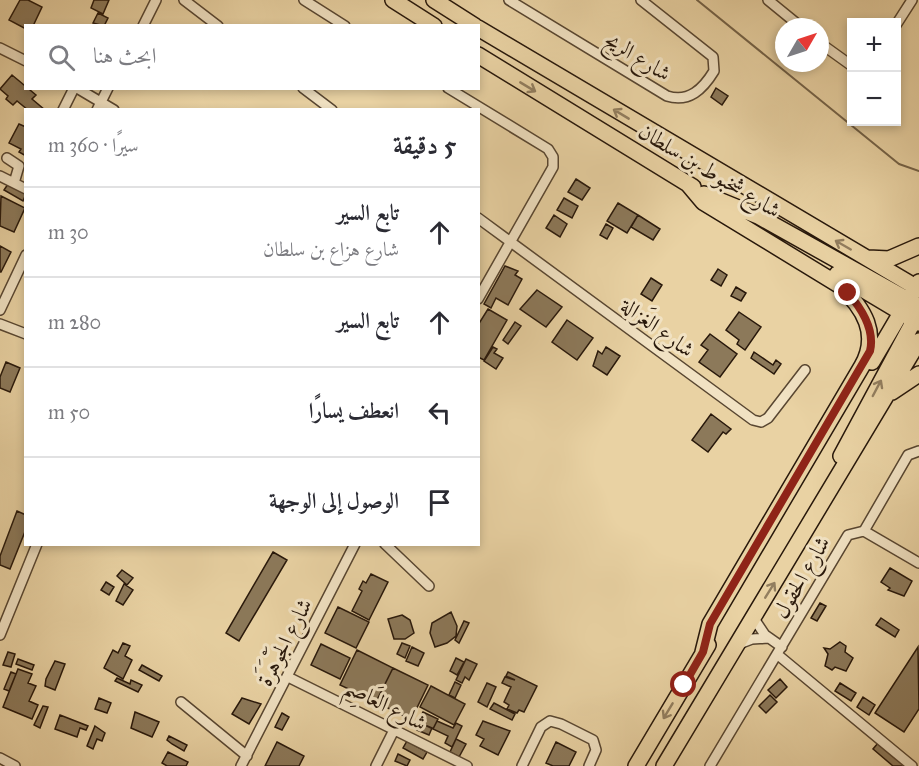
<!DOCTYPE html>
<html lang="ar">
<meta charset="utf-8">
<style>
:root{--surface:#fff;--page:#f7f7f7;--text:#2b2b33;--muted:#7c7c81;--line:#e1e1e2}
body{margin:0;font-family:"IM FELL Great Primer",Amiri,serif;background:var(--page);color:var(--text);direction:rtl}
.controls{position:absolute;right:18px;top:18px;display:grid;overflow:hidden;border-radius:0px;box-shadow:0 3px 9px #0003}
.controls button{width:54px;height:54px;display:grid;place-items:center;padding:0;border:0;border-bottom:2px solid var(--line);background:var(--surface);color:var(--text);font:30px sans-serif}
.compass{position:absolute;left:775px;top:18px;width:54px;height:54px;border-radius:50%;background:var(--surface);box-shadow:0 3px 9px #0003;rotate:51deg}
.stop{position:absolute;width:18px;height:18px;margin:-14px;border:4px solid #8f2418;border-radius:50%;background:#fff}
.stop.end{background:#8f2418;border-color:#fff;box-shadow:0 2px 6px #0008}
.list{margin:0;padding:0;list-style:none}
h2{display:flex;justify-content:space-between;align-items:center;height:78px;margin:0;padding:0 24px;font-size:26px}
h2 small{font-size:20px;font-weight:400;color:var(--muted)}
.list li{display:grid;grid-template-columns:39px 1fr auto;gap:18px;align-items:center;box-sizing:border-box;height:90px;padding:0 24px;border-top:2px solid var(--line)}
.list b{display:block;font-size:22px;white-space:nowrap}
.list p{margin:0;font-size:20px;white-space:nowrap;color:var(--muted)}
.list em{font-size:20px;font-style:normal;color:var(--muted)}
.icon{flex:none;width:33px;height:33px;fill:none;stroke:currentColor;stroke-width:2;stroke-linecap:round;stroke-linejoin:round}
.map{position:relative;flex:none;width:919px;height:766px;overflow:hidden;direction:ltr}
.search{position:absolute;background:var(--surface);box-shadow:0 3px 9px #0003;left:24px;top:24px;width:456px;height:66px;display:flex;align-items:center;gap:15px;box-sizing:border-box;padding:0 21px;border-radius:0px;color:var(--muted);font-size:22px}
.panel{position:absolute;background:var(--surface);box-shadow:0 3px 9px #0003;left:24px;top:108px;width:456px;height:438px;border-radius:0px;direction:rtl}
.map>svg:first-child{display:block}
.lines{fill:none;stroke-linecap:round;stroke-linejoin:round}
.stream{stroke:#746247;stroke-width:2}
.building{fill:#8c795a;stroke:#28180b;stroke-width:1.5}
.minor-casing{stroke:#584631;stroke-width:12}
.primary-casing{stroke:#28180b;stroke-width:18}
.minor{stroke:#f1e2c3;stroke-width:9}
.primary{stroke:#e9d2a3;stroke-width:15}
.oneway{stroke:#927e5f}
.route{stroke:#8f2418;stroke-width:8}
.labels{text-anchor:middle;stroke-width:6;stroke-linejoin:round;paint-order:stroke}
.street-label{font-size:22px;fill:#28180b;stroke:#f1e2c3}
</style>
<div class="map">
<svg width="919" height="766" viewBox="0 0 919 766">
<rect width="100%" height="100%" fill="#e9d2a3"/>
<filter id="stains"><feTurbulence type="fractalNoise" baseFrequency=".00333" numOctaves="4"/><feColorMatrix values="0 0 0 0 .2 0 0 0 0 .09 0 0 0 0 .02 0 0 0 .5 -.17"/></filter>
<radialGradient id="worn" r=".72"><stop offset=".6" stop-color="#630" stop-opacity="0"/><stop offset="1" stop-color="#630" stop-opacity=".3"/></radialGradient>
<g class="lines">
<path class="stream" d="M697,0l202,164 20,7"/>
</g>
<path class="building" d="M20,0h8l14,7 -9,19h-7v3l-17,-9z
M94,0h15l-6,14 -12,-6z
M98,13l10,5 -4,8 -11,-3z
M12,75l24,20 -4,4 13,11h-17l-11,-9 -4,4 -7,-6 2,-3 -8,-7z
M716,88l12,8 -6,9 -11,-8z
M19,124l7,3v29l-7,-4 2,-3 -12,-6z
M576,179l14,9 -8,12 -14,-8z
M8,184l18,10 -3,7 -19,-11z
M1,196l24,12 -11,24 -14,-6z
M564,198l14,8 -6,12 -15,-8z
M618,203l20,12 -11,18 -20,-12z
M554,215l13,9 -7,13 -14,-9z
M638,215l22,14 -7,11 -22,-13z
M606,224l7,4 -6,11 -7,-4z
M0,246l11,6 -10,20h-1z
M505,266l13,5 -3,4 7,4 -14,26 -12,-7 -5,10 -7,-4z
M718,269l9,6 -6,11 -10,-6z
M651,278l11,7 -10,16 -11,-7z
M736,287l10,6 -5,8 -10,-5z
M537,290l25,17 -16,20 -26,-18z
M488,309l19,11 -23,40 -6,-3v-32z
M739,312l22,15 -16,23 -8,-6 2,-4 -13,-10z
M567,320l26,18 -16,22 -25,-18z
M515,322l6,4 -13,18 -5,-4z
M710,334l27,20 -17,23 -21,-15 9,-12 -7,-5z
M493,347l4,2 -3,4 9,5 -7,11 -12,-8z
M606,347l14,9 -13,19 -14,-9 5,-15 4,3z
M754,352l19,13 3,-5 5,4 -7,10 -23,-16z
M6,362l14,6 -10,24 -10,-4v-11z
M711,414l20,15 -5,5 -3,-2 -15,20 -16,-12z
M17,511l9,4v14l-16,40 -10,-4v-9z
M273,552l14,8 -48,81 -13,-8z
M890,568l22,13 -8,15 -16,-6 2,-2 -9,-6z
M122,570l11,8 -6,7 -10,-9z
M371,574l17,8 -19,38 -17,-9 10,-20 -3,-2 4,-8 3,2z
M106,582l8,5 -5,8 -8,-5z
M124,584l9,6 -10,15 -7,-4z
M820,603l6,3 -9,15 -6,-3z
M338,607l31,15 -13,26 -31,-15z
M451,612l6,14 -1,10 -9,7 -12,4 -5,-14 2,-10z
M402,615l8,5 4,13 -9,6h-11l-6,-20z
M881,618l18,12 -4,7 -19,-12z
M464,621l5,2 -10,20 -4,-3z
M840,642l6,4 -1,6 8,6 -7,13 -11,-4 -3,3 -7,-4 3,-12 -4,-6 6,1z
M123,643l7,3 -5,10 7,4 -9,19 -19,-11 9,-18 5,3z
M402,643l8,3 -5,12 -8,-4z
M321,644l29,14 -10,21 -29,-14z
M412,647l12,6 -6,13 -12,-5z
M918,647l1,62 -15,23 -29,-19z
M357,650l36,18 -17,34 -36,-17z
M8,652l7,2 -4,13 -8,-2z
M456,658l8,4 -7,13 -7,-4z
M18,659l16,6 -2,5 -16,-6z
M466,659l11,5 -8,16 -4,-3 -3,6 -6,-3z
M55,661l10,3 -10,26 -10,-4 1,-7z
M142,665l20,11 -3,5 -20,-11z
M393,668l35,17 -17,35 -35,-18z
M18,669l14,5 -4,9 8,3 -7,15 9,4 -6,14 -29,-12z
M11,672l5,2 -7,17 -5,-2z
M508,672l29,14 -13,26 -5,-2 -2,3 -10,-4 2,-4 -5,-3 7,-15 -9,-4 3,-6 10,3 -9,-4z
M117,678l13,6 1,-4 11,5 -4,7 -23,-11z
M780,679l7,8 -11,11 -8,-8z
M455,682l6,3 -6,13 -6,-3z
M487,683l9,4 -9,20 -9,-5z
M840,683l16,10 -5,8 -16,-10z
M431,686l34,18 -11,21 -34,-18z
M770,695l7,7 -11,11 -7,-7z
M863,697l12,8 -6,10 -12,-8z
M99,698l12,5 -4,10 -12,-4z
M242,698l19,6 -12,20 -17,-10z
M494,703l21,11 -3,6 -22,-11z
M43,706l5,1 -8,21 -6,-3z
M135,712l24,10 -7,15 -21,-9z
M423,712l15,7 -5,10 -15,-7z
M282,713l7,4 -7,13 -7,-3z
M60,715l28,11 -2,4 -6,-2 -3,9 -22,-8z
M437,721l16,7 3,-5 6,3 -10,21 -7,-4 3,-7 -15,-7z
M483,721l27,10 -12,24 -18,-9 4,-7 -8,-4z
M420,723l12,5 -3,7 -12,-5z
M95,726l10,7 -3,8 -5,-2 -4,10 -6,-3z
M169,736l18,9 -3,6 -12,-7 -5,-4z
M456,739l10,5 -7,13 -9,-5z
M407,741l20,11 -4,7 -20,-11z
M277,742l27,14 -5,10h-34z
M556,742l20,10 -7,14h-16l-7,-3z
M878,743l27,23h-12l-20,-17z
M168,752l20,10 -2,4h-19l-5,-3z
M398,754l12,6 -3,6 -12,-5z"/>
<g class="lines">
<defs>
<path id="minor" d="M184,0l34,26
M304,0l41,26
M509,0l158,96c22,7 36,-7 47,-25l-1,-14 -72,-57
M768,0l33,27
M896,25l16,-25
M143,26l13,-26
M820,43l32,23
M0,48l26,13
M77,88l37,22
M303,88l29,22
M448,88l100,61 5,8v10l-75,132
M63,110l11,-22
M97,110l11,-22
M7,158l12,8 -5,17
M0,176l26,13
M478,218l275,202 8,2 7,-4 37,-48
M0,310l26,-55
M0,324l26,10
M864,531l44,-76 11,-4
M385,544l44,42
M753,617l12,18 17,12
M0,635l37,-91
M739,644l13,-5 16,-1
M778,655l134,111
M288,677l179,89
M181,702l66,54
M0,758l15,8
M241,766l114,-222
M376,766l18,-36
M522,766l19,-39 9,-6 11,3 32,16 3,10 -7,16
M710,766l138,-231 16,-4 55,32"/>
<path id="primary" d="M393,0l41,26
M434,0l41,26
M478,28l441,261
M478,55l215,132
M687,183l16,19 136,83c25,23 41,49 23,81l-152,258 -7,28
M704,194l54,22 161,90
M868,258l21,1 30,-13
M837,274l82,49
M872,362l47,-80
M892,392l27,-18
M841,456l77,-143
M636,766l72,-121
M664,766l255,-425"/>
</defs>
<use href="#minor" class="minor-casing"/>
<use href="#primary" class="primary-casing"/>
<use href="#minor" class="minor"/>
<use href="#primary" class="primary"/>
</g>
<defs><path id="oneway-shaft" d="M-6 0H5M1.5-3L5.5 0L1.5 3" fill="none" stroke-width="1.6" stroke-linecap="round" stroke-linejoin="round" transform="scale(1.5)"/></defs>
<g class="oneway">
<use href="#oneway-shaft" transform="translate(528 87) rotate(31)"/>
<use href="#oneway-shaft" transform="translate(621 114) rotate(-149)"/>
<use href="#oneway-shaft" transform="translate(843 245) rotate(-150)"/>
<use href="#oneway-shaft" transform="translate(877 388) rotate(-62)"/>
<use href="#oneway-shaft" transform="translate(770 590) rotate(-58)"/>
<use href="#oneway-shaft" transform="translate(668 711) rotate(121)"/>
</g>
<g class="lines">
<path class="route" d="M684,685l19,-33 7,-28 160,-273c5,-21 -9,-43 -22,-58"/>
</g>
<g class="labels">
<g class="street-label">
<text transform="translate(638 56) rotate(31)" y="8">شارع الريح</text>
<text transform="translate(710 170) rotate(31)" y="8">شارع شخبوط بن سلطان</text>
<text transform="translate(658 327) rotate(36)" y="8">شارع الغَزالة</text>
<text transform="translate(801 577) rotate(-60)" y="8">شارع الحقول</text>
<text transform="translate(284 642) rotate(-63)" y="8">شارع الجَوْهَرَة</text>
<text transform="translate(386 704) rotate(27)" y="8">شارع العَاصِم</text>
</g>
</g>
<rect width="100%" height="100%" filter="url(#stains)"/>
<rect width="100%" height="100%" fill="url(#worn)"/>
</svg>
<div class="controls">
<button>+</button>
<button>−</button>
</div>
<svg class="compass" viewBox="-18 -18 36 36"><path d="M0-13l5 13h-10z" fill="#e53935"/><path d="M0 13l5-13h-10z" fill="#7c7c81"/></svg>
<div class="stop" style="left:684px;top:685px"></div>
<div class="stop end" style="left:848px;top:293px"></div>
<div class="search"><svg class="icon" aria-label="search" viewBox="0 0 24 24"><circle cx="10" cy="10" r="6"/><path d="M15 15l6 6"/></svg>ابحث هنا</div>
<section class="panel">
<h2>5 دقيقة<small>سيرًا · 360 m</small></h2>
<ul class="list">
<li><svg class="icon" aria-label="ahead" viewBox="0 0 24 24"><path d="M12 20V5M6 11l6-6 6 6"/></svg><div><b>تابع السير</b><p>شارع هزاع بن سلطان</p></div><em>30 m</em></li>
<li><svg class="icon" aria-label="ahead" viewBox="0 0 24 24"><path d="M12 20V5M6 11l6-6 6 6"/></svg><div><b>تابع السير</b></div><em>280 m</em></li>
<li><svg class="icon" aria-label="left" viewBox="0 0 24 24"><path d="M17 20v-9H6M10 6l-5 5 5 5"/></svg><div><b>انعطف يسارًا</b></div><em>50 m</em></li>
<li><svg class="icon" aria-label="arrive" viewBox="0 0 24 24"><path d="M6 21V4h12l-3 4 3 4H6"/></svg><div><b>الوصول إلى الوجهة</b></div></li>
</ul>
</section>
</div>
